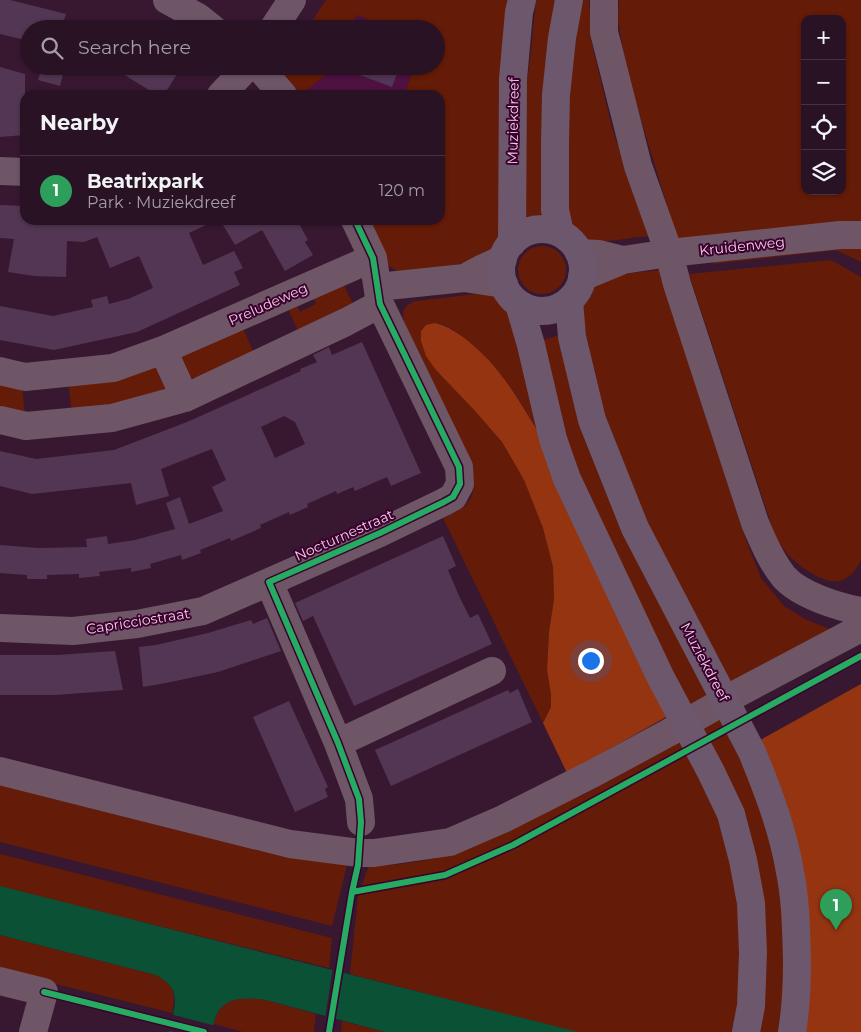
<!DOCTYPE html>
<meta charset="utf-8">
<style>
:root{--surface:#2a1225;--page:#362032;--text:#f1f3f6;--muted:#a59ea7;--line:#463242;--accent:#d93025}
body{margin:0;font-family:Montserrat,sans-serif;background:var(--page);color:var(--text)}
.controls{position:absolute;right:15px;top:15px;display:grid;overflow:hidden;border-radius:10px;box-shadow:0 1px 4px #0004}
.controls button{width:45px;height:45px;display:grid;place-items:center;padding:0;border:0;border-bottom:1px solid var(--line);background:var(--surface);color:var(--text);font:25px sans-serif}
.you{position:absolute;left:590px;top:660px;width:18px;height:18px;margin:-12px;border:4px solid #fff;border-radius:50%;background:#1a73e8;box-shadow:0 0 0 8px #1a73e833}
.badge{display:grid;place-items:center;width:32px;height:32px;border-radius:50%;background:var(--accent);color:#fff;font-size:16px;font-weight:700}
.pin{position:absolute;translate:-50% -41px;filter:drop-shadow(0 1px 2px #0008)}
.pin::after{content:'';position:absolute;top:26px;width:18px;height:15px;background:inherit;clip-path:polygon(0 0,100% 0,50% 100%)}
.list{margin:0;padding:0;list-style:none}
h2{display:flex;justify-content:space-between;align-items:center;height:65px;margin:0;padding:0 20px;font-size:21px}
h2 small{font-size:16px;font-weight:400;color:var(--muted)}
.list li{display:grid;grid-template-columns:32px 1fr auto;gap:15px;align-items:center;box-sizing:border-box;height:70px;padding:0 20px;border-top:1px solid var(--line)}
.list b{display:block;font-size:19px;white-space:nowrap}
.list p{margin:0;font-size:16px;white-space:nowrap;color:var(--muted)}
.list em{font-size:16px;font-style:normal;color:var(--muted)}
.icon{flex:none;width:28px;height:28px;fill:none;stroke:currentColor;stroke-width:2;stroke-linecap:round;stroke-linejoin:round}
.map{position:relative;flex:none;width:861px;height:1032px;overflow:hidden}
.search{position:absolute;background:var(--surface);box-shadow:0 1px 4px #0004;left:20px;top:20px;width:425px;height:55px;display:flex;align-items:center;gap:12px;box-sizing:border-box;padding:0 18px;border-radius:28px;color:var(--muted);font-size:19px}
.panel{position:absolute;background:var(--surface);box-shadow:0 1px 4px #0004;left:20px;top:90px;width:425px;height:135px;border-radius:15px}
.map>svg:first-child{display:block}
.built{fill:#4f1141}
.green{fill:#641b07;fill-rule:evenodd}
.forest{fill:#953411}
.water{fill:#0a5136}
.pier{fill:#381831}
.building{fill:#523653;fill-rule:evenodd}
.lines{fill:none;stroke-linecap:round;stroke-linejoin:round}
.minor{stroke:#6e5667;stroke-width:28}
.major{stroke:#6c576c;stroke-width:28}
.cycleway-casing{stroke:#3a002e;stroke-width:9}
.cycleway{stroke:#26ab63;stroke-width:6}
.labels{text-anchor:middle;stroke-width:4;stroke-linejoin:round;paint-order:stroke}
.street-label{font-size:14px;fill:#f1cce4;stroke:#3a002e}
</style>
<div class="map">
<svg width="861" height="1032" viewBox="0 0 861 1032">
<rect width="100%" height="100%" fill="#381831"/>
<path class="built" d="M356,15l38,14h-42z
M337,66h78l-11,29h-103z"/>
<path class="green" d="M326,0h188l-13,83 -2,53 4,101 -6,11 -8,8 -70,18h-14l-10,-4 -10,-7 -22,-43h77v-125h-36l11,-29h21v-37h-42l-38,-14 -4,14h-45z
M536,0h21l-9,217 -29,2 3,-108 8,-51z
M576,0h13l3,44 20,84 36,108 -63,8 -15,-18 -9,-47z
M619,0h242v224l-183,17 -52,-170 -8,-52zM805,19h37v172h-37z
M283,66h54l-36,29 -20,-24z
M861,242v20l-25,-12 -122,14 1,-7z
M518 270a24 24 0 1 1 48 0a24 24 0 1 1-48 0Z
M831,260l30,17v283c-4,9 -12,19 -22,21 -16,4 -46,-19 -55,-31 -4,-5 -7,-12 -10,-17l-85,-259z
M659,270l84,262 18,46 23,28 21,13 25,10 -102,54 -25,-37 -102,-218 -21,-121c2,-5 4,-10 6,-15 13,-19 52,-19 73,-22z
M342,281l12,25 -55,28 -13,-30 8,-4 6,12 16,-8 -5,-12z
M494,292l9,5 7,6 29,130c-21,-35 -41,-70 -74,-94 -7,-6 -15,-12 -23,-15 -6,-1 -11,0 -16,1l-5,6 34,59 20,21 27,31 22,38 19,48 10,39 1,32 -5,33 -2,38 4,25v12l-8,16 -100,-205c17,-8 33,-15 30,-36l-66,-151c-3,-8 -7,-21 1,-26 2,-2 5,-3 8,-4z
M241,324l14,31 -54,24c-13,-1 -14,-4 -22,-13l2,-11z
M560,335l196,441 31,108 -3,148h-33l3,-142 -170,-387 -45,-162z
M156,367l11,17 -6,10 -89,20 -4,-33z
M0,380l22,5 3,32 -25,-4z
M682,741l29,46 31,115 -2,130h-165l-225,-58 8,-78 11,-31c10,0 21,1 31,-1 64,-6 120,-38 176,-68l7,-1z
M0,782l347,83 -15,61 -332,-84z
M0,854l332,84 -3,30 -329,-81z
M0,935l156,40c18,10 20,18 16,38l-172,-43z
M249,998l17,2 50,14 -2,18h-71l-29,-8c5,-21 14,-25 35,-26z
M342,1021l43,11h-44z"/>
<path class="forest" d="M435,323c11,2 19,8 28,14 36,27 53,59 76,96l136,279 -108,61 -24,-50 8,-16v-12l-4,-25 2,-38 5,-33 -1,-32 -10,-39 -19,-48 -22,-38 -27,-31 -39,-41 -10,-14 -5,-15v-10l5,-6z
M861,684v348h-63l4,-78 -49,-210z"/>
<path class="water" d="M0,886l578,146h-193l-119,-32c-18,-2 -41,-5 -50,16 -2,5 -3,11 -4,16h-43c5,-26 15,-42 -13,-57l-156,-40z"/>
<path class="pier" d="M333,967l11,3 -9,52 -10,-3z
M170,1014l46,12 -1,6h-41l-8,-2z"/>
<path class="building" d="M0,0h10l56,14 -5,15h-32v12l-29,-7z
M42,66h23l-5,20 -22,-6z
M110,66h72l-18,29h-7z
M341,66h59l-8,21 -51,-19z
M0,67l25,7v61l-25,2z
M0,205l25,1v14h192l-28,13 14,32 31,-14 9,17 -9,4 6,13 -103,47 -83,18 -54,-10v-34l53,10 40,-9 -2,-7 16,-4 2,8 19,-5 25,-11 -14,-32 -29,12 -13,-31 -13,5 -17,-1 -1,36 -32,-1 -26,-4 6,-33 -14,-1z
M220,220h77l11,20 -3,2 8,13 -28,16 -23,-41 -27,15z
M362,342l59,131 -30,13 -4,-9 -32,14 -2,-4 -16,7 -1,-3 -29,13 1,3 -18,8 -1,-3 -29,13 1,3 -30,13 -1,-3 -30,12 1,3 -19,7 -1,-5 -31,9 1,4 -20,4v-4l-32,4 1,4 -21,2v-4l-32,1v4h-20v-4l-27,-2v-28l38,3 49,-1 -1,-8 21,-3 1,8 27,-4 40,-11 -9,-26 14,-6 9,27 34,-13 -11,-24 14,-7 -14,-31 -51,20 8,27 -33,9 -5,-22 -99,11 -32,-8v-35l36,8 78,-9 73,-28 114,-51 -1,-2 17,-7 -4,-7 16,-8 3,8zM284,416l11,6 10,22 -30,14 -14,-31z
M443,536l13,30 -8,4 11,26 11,22 8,-4 14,30 -138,62 -41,-90 -10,5 -8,-18z
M267,618l14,33 -63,21 -52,11 -23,4 -4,-40 17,-2 52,-12 43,-13 2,4z
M115,651l8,39 -68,5h-55v-40h57z
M518,689l14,33 -141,64 -16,-36 133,-60 2,3z
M289,701l39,86 -3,2 3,8 -33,15 -42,-95z"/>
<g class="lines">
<path class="minor" d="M167,0l31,17 15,12
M604,0v32l34,134 31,87 8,31 78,239c8,18 16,38 29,54 16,18 54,30 77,34
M273,29l19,-29
M258,66l25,29
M221,95l27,-29
M0,171l25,1
M355,220l18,38 7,46 79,163 1,17 -7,13 -9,5 -64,31 -111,49 69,161 21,56 2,23
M579,253l20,1 24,6
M582,277l41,-17 46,-7 171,-18h21
M464,278l17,-9 22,-10
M378,287l86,-9 40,6
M163,350l22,48
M0,371l25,6 88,-9 50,-18 210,-92
M0,420l26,6 86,-8 73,-20 161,-76 34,-18
M0,628l73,3 64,-7 66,-13 66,-29
M338,743l154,-72
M0,771l290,73 69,9h15l76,-11 53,-23 91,-46 76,-41 70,-40 121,-64
M0,981l44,11 -11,40"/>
<path class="major" d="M501 270a41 41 0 1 1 82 0a41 41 0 1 1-82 0Z
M560,233l-5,-23v-67l1,-48 6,-57 7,-38
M512,243l1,-164 6,-67 3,-12
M569,301l3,36 20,83 43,108 117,224c16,39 31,78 38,120 6,29 6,59 7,88 0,24 -1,48 -5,72
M519,304l12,41 22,94 14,40 93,197 51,96 20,42 12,46 8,43 2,50 -2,53 -5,26"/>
<defs>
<path id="cycleway" d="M352,892l93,-17 68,-30 348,-189
M44,992l160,40
M329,1032l23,-140 6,-27 3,-43 -2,-23 -21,-56 -69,-161 111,-49 64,-31 9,-5 7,-13 -1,-17 -79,-163 -7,-46 -18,-38"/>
</defs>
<use href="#cycleway" class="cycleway-casing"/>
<use href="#cycleway" class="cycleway"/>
</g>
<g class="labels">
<g class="street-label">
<text transform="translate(513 121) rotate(-89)" y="5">Muziekdreef</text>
<text transform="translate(742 246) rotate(-6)" y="5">Kruidenweg</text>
<text transform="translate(268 304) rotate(-24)" y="5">Preludeweg</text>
<text transform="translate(344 535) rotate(-24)" y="5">Nocturnestraat</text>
<text transform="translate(138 621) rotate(-9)" y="5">Capricciostraat</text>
<text transform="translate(705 662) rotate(62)" y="5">Muziekdreef</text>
</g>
</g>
</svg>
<div class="controls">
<button>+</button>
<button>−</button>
<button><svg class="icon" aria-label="locate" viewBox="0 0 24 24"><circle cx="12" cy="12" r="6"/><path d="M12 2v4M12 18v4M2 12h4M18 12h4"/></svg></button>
<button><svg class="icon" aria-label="layers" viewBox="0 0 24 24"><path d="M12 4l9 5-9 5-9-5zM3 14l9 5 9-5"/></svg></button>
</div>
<div class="you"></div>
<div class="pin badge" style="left:836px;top:930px;background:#2e9e5b">1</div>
<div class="search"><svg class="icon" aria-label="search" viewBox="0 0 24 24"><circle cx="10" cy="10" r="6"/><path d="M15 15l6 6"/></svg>Search here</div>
<section class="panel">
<h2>Nearby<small></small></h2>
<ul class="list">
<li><span class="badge" style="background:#2e9e5b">1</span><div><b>Beatrixpark</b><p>Park · Muziekdreef</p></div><em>120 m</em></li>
</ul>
</section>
</div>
